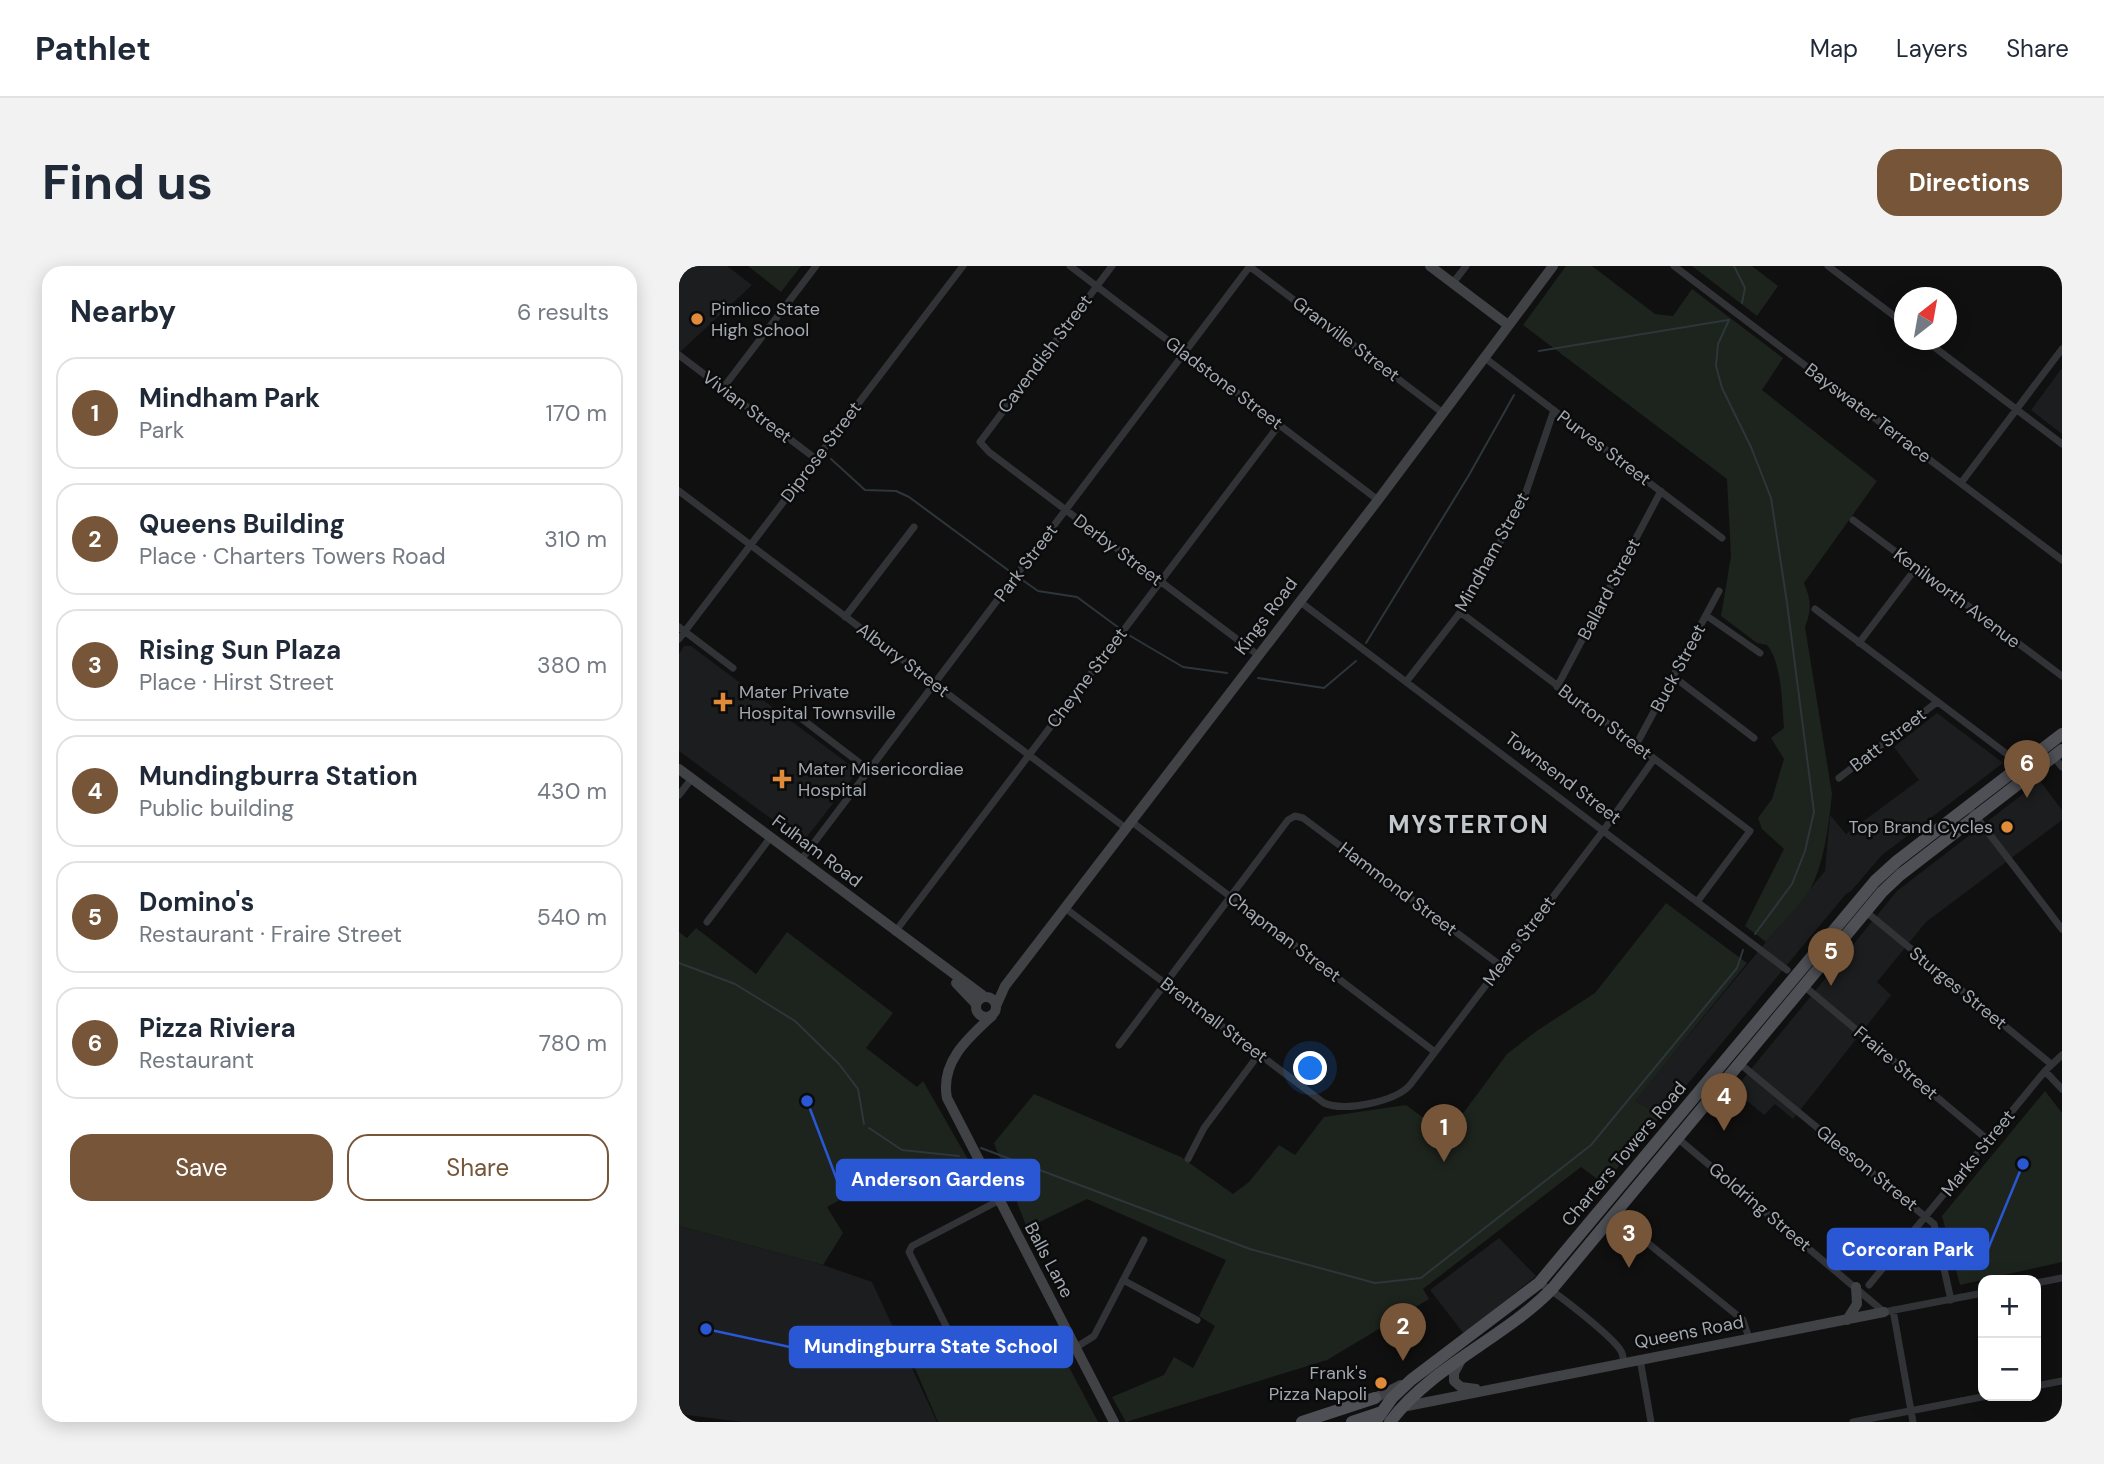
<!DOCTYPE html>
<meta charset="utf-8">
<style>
:root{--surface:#fff;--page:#f2f2f3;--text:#1f2937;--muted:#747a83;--line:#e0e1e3;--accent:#765538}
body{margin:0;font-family:"DM Sans",sans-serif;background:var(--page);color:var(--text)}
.controls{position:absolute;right:21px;bottom:21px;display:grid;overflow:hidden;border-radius:14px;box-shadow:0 4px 18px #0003}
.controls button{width:63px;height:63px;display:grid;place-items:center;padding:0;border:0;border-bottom:2px solid var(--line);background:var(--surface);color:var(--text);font:35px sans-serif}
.compass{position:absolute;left:1215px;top:21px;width:63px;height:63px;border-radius:50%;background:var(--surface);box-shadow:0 4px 18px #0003;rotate:31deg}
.you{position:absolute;left:632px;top:803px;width:24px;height:24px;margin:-18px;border:5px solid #fff;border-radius:50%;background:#1a73e8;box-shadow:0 0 0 10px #1a73e833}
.badge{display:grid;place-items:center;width:46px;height:46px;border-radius:50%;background:var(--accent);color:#fff;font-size:23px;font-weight:700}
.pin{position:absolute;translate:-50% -58px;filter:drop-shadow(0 2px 4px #0008)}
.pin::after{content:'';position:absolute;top:37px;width:24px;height:21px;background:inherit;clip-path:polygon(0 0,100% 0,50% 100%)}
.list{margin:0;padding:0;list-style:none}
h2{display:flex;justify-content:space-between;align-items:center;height:91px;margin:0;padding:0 28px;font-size:30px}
h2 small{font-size:23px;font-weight:400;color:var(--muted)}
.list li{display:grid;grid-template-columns:46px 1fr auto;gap:21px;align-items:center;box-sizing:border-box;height:112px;margin:0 14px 14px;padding:0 14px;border:2px solid var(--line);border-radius:21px}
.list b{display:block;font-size:26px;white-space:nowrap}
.list p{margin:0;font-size:23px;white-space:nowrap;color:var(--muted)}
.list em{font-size:23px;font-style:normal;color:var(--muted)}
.actions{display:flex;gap:14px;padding:21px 28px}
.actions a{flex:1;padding:16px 0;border:2px solid var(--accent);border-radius:21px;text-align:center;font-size:24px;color:var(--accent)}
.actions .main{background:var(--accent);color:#fff}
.map{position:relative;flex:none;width:1383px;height:1156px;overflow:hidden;border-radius:21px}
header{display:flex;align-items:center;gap:42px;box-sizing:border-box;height:98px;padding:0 35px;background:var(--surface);border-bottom:2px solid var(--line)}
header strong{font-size:33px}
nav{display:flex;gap:38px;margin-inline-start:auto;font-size:24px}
.intro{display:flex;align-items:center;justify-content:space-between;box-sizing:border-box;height:168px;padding:0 42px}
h1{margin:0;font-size:49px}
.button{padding:18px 32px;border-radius:21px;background:var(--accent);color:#fff;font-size:24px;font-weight:700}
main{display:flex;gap:42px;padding:0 42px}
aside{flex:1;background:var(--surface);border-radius:21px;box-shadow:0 4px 18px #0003}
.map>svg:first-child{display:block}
.built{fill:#1c1d1e}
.green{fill:#1d231d}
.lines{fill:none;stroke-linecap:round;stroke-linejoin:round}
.stream{stroke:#2d363a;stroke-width:2}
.street{stroke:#313336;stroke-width:7}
.secondary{stroke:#404246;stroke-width:10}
.primary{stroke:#4e5055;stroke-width:12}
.poi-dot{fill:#e08b3a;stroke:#0b0b0c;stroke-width:2.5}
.labels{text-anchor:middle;stroke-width:5;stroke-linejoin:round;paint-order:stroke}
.poi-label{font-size:18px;fill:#a3a9b1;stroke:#0b0b0c;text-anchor:start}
.street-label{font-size:18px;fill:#a3a9b1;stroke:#0b0b0c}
.district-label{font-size:24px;font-weight:bold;letter-spacing:2px;fill:#c3c8cd;stroke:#0b0b0c}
.leader{fill:none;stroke:#2a57d4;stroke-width:2.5}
.callout-dot{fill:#2a57d4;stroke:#0b0b0c;stroke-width:2.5}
.callout{fill:#2a57d4;stroke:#2a57d4;stroke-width:2.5}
.callout-label{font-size:19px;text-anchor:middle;font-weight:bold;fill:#fff}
</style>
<header>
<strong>Pathlet</strong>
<nav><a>Map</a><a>Layers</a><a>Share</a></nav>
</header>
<div class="intro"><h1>Find us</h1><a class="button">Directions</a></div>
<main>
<aside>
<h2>Nearby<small>6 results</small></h2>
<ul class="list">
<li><span class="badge">1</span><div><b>Mindham Park</b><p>Park</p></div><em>170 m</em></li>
<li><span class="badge">2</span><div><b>Queens Building</b><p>Place · Charters Towers Road</p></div><em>310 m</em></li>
<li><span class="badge">3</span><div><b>Rising Sun Plaza</b><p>Place · Hirst Street</p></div><em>380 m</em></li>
<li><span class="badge">4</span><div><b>Mundingburra Station</b><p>Public building</p></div><em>430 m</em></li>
<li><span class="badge">5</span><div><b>Domino's</b><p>Restaurant · Fraire Street</p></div><em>540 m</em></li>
<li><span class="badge">6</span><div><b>Pizza Riviera</b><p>Restaurant</p></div><em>780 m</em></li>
</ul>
<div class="actions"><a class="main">Save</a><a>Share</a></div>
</aside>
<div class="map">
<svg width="1383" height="1156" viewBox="0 0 1383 1156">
<rect width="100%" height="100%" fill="#101011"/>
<path class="built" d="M0,0h48l25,19 -73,68z
M1383,102v66l-31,-24z
M5,380h7l167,125 -55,71 -124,-91v-97z
M1258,447l66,50 -121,92 -30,35 -6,4 -185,222 -27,-15 191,-230 5,-56 16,19 73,-54 -25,-33z
M1361,515l22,29v10l-136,102 -49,60 14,13 -98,124 -18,-15 -11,11 -30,-25 163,-199z
M0,960l144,39 49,17 65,140h-194l-64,-8z
M820,972l37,38 -72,58 -34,-44z"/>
<path class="green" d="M69,0h53l-20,26z
M887,0h26l63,48 18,2 19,-27 91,69 -21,32 115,91 -73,102c7,16 8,27 1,44l27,167c-3,28 -8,73 -23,97 -12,18 -29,34 -43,51l-21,-16 39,-77 -22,-20 -4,-11 14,-19 12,-40 -13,-21 13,-10c-2,-24 -2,-65 -17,-83l-10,-2 -36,-27 10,-60 -4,-77 -204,-154z
M1013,0h60l26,20 -21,30z
M987,637l81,60 -112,138 26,15 -57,68 -23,-17 -158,122 6,10 -102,61 -201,62 -14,-25 52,-22 10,-18 19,11 22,-42 -16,-10 27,-56 -139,-61 -60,29 -33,-85 40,-49 147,63 52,37 16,-12 30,-37 16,10 29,-38 82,-12 41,30 60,-81 31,-24 57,-37z
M17,662l60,46 31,-42 106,81 -27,35 51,39 6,-6 54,94 -97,3 -53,29 16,26 -20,32 -144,-39v-294l8,6z
M1366,825l17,22v149l-102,23 -18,-69z
M273,1077l70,15 29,-15 7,3 40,76h-160l-24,-56 32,-17z"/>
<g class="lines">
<path class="stream" d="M1055,0l11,22 -3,15
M1050,54l-11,24 -2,22 6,22 29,59 20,51 16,105 27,209 -9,39 -13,33 -37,50
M860,85l189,-31
M152,193l34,31 31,1 13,6 103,76
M342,313l17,12 39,6 42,31
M448,368l56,33 44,6
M687,377l103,-168 45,-80
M579,412l66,10 32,-27
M0,697l56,21 60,37 44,43 19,25 6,35
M190,862l33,22 57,6
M302,882l269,101 125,34 46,-5 170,-133 146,-177 6,-18"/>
<path class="street" d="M391,0l308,234
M433,0l-132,176 9,10 269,203
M570,0l194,147
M995,0l388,294
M1149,0l77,58
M1379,0l4,3
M774,17l13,-17
M1246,74l137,104
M0,89l137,104
M806,92l237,180
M44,122l93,-122
M1282,217l101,-134
M0,225l448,338
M1174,254l209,156
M620,335l488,369
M1136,343l209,158
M781,346l290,219 -53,71
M1028,350l53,37
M166,351l69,-90
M0,361l54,41
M0,373l284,-373
M1180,377l57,-75
M995,411l80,61
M727,416l63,-81 56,-106 29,-85
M878,421l104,-196
M123,453l67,51
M957,479l83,-154
M1374,490l9,11
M1160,512l98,-76
M0,529l13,-17
M1289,540l94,123
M453,556l303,230
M122,594l449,-594
M386,642l259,195c20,9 71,-1 86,-18l193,-254 51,-72
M1186,645l186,153
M28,656l63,-84
M216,666l384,-507
M1125,720l184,154
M440,779l169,-225 7,-4 8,2 197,147
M1060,797l195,161 17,76
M1366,805l17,18
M997,871l208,175 99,-19
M509,893l16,-31 55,-74
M319,935l-86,45 -3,6 42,84 70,15 43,-24
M934,949l130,105 6,18
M444,1014l74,40
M860,1017c16,8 74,54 82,68 2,3 2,8 3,11
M1357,1017l26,-5
M1190,1019l176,-214 17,-16
M1214,1044l20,112
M396,1082l19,-12 50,-96
M961,1093l11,63
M1357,1120l26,-5
M1174,1156l134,-26"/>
<path class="secondary" d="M751,0l78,59
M0,503l306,228
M277,717l20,21
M297 741a10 10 0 1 1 20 0a10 10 0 1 1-20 0Z
M317,740l9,-20 373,-486 175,-234
M313,750c-24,22 -52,46 -45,82l167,324
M1168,1054l10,-16 -1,-17
M782,1094l-7,13v8l7,6 15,2
M696,1132l26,-13
M723,1141l482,-95"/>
<path class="primary" d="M623,1156l73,-24
M673,1156l30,-10
M696,1156l17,-24 19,-18 128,-97 336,-402 22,-20 165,-127
M711,1156c42,-56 113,-83 162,-133l330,-397 18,-17 162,-125"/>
</g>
<g class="poi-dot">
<circle cx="18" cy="53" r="7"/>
<path d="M40.5 425.5h7v7h7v7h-7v7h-7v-7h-7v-7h7z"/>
<path d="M99.5 502.5h7v7h7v7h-7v7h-7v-7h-7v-7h7z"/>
<circle cx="1328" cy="561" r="7"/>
<circle cx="702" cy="1117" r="7"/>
</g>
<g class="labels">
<g class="poi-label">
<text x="32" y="49">Pimlico State<tspan x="32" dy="21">High School</tspan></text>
<text x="60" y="432">Mater Private<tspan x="60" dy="21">Hospital Townsville</tspan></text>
<text x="119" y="509">Mater Misericordiae<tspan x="119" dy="21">Hospital</tspan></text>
<text x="1314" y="567" text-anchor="end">Top Brand Cycles</text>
<text x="688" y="1113" text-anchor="end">Frank's<tspan x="688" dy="21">Pizza Napoli</tspan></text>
</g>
<g class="street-label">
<text transform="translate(667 73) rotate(37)" y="6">Granville Street</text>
<text transform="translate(366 88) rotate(-53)" y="6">Cavendish Street</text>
<text transform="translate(545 117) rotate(37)" y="6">Gladstone Street</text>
<text transform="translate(68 141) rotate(37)" y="6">Vivian Street</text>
<text transform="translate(1189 147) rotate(37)" y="6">Bayswater Terrace</text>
<text transform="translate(925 182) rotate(37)" y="6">Purves Street</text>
<text transform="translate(142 186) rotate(-53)" y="6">Diprose Street</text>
<text transform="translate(439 284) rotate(37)" y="6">Derby Street</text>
<text transform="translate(813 286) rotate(-61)" y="6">Mindham Street</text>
<text transform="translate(347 297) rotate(-53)" y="6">Park Street</text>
<text transform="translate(930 323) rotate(-62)" y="6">Ballard Street</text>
<text transform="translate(1278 332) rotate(37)" y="6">Kenilworth Avenue</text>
<text transform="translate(587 350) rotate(-53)" y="6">Kings Road</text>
<text transform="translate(224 394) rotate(37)" y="6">Albury Street</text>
<text transform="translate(999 402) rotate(-62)" y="6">Buck Street</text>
<text transform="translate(408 412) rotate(-53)" y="6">Cheyne Street</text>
<text transform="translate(926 456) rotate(37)" y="6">Burton Street</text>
<text transform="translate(1209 474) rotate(-38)" y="6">Batt Street</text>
<text transform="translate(884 512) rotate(37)" y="6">Townsend Street</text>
<text transform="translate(138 585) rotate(37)" y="6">Fulham Road</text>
<text transform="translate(719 623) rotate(37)" y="6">Hammond Street</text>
<text transform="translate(605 671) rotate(37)" y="6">Chapman Street</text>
<text transform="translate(840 675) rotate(-53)" y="6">Mears Street</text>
<text transform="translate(1279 722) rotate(39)" y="6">Sturges Street</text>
<text transform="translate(535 754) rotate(37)" y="6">Brentnall Street</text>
<text transform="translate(1217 797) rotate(40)" y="6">Fraire Street</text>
<text transform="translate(1299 887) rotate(-51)" y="6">Marks Street</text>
<text transform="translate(945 888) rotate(-50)" y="6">Charters Towers Road</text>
<text transform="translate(1188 902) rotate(39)" y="6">Gleeson Street</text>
<text transform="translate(1081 941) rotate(40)" y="6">Goldring Street</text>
<text transform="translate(370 994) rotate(62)" y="6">Balls Lane</text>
<text transform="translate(1010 1066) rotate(-11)" y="6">Queens Road</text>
</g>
<g class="district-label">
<text x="790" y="567">MYSTERTON</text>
</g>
</g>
<path class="leader" d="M128 835L158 914M1344 898L1309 983M27 1063L111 1081"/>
<g class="callout-dot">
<circle cx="128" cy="835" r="7"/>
<circle cx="1344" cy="898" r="7"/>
<circle cx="27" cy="1063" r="7"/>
</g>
<g class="callout">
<rect x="158" y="894" width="202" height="40" rx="7"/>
<rect x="1149" y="963" width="160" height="40" rx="7"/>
<rect x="111" y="1061" width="282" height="40" rx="7"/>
</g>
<g class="callout-label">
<text x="259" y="920">Anderson Gardens</text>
<text x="1229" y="990">Corcoran Park</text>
<text x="252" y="1087">Mundingburra State School</text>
</g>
</svg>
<div class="controls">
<button>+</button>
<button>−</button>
</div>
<svg class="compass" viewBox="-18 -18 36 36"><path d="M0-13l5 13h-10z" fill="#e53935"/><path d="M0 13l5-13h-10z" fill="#747a83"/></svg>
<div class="you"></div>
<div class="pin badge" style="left:765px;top:896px">1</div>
<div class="pin badge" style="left:724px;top:1095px">2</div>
<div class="pin badge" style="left:950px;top:1002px">3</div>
<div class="pin badge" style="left:1045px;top:865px">4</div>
<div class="pin badge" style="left:1152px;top:720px">5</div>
<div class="pin badge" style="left:1348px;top:532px">6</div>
</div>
</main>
